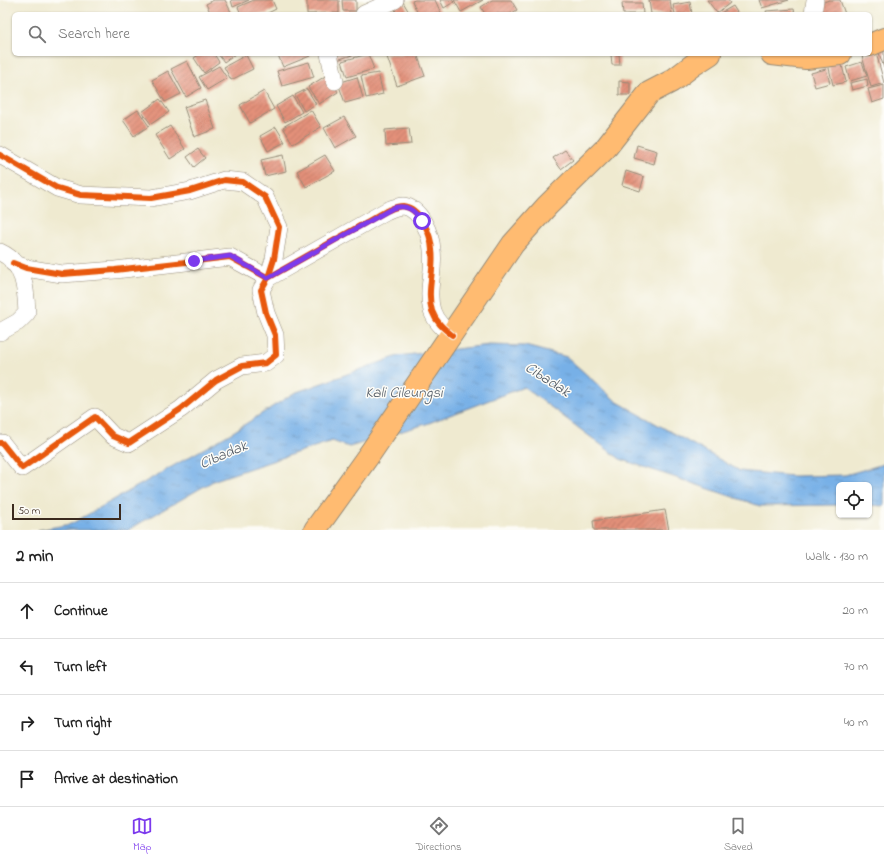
<!DOCTYPE html>
<meta charset="utf-8">
<style>
:root{--surface:#fff;--page:#f2f2f2;--text:#222;--muted:#767676;--line:#e0e0e0;--accent:#7c3aed}
body{margin:0;font-family:"Indie Flower",sans-serif;background:var(--page);color:var(--text)}
.controls{position:absolute;right:12px;bottom:12px;display:grid;overflow:hidden;border-radius:6px;box-shadow:0 1px 3px #0004}
.controls button{width:36px;height:36px;display:grid;place-items:center;padding:0;border:0;border-bottom:1px solid var(--line);background:var(--surface);color:var(--text);font:20px sans-serif}
.scale{position:absolute;left:12px;bottom:10px;width:109px;box-sizing:border-box;padding-left:4px;border:2px solid #3b2a1e;border-top:0;font-size:11px;line-height:14px;white-space:nowrap;color:#3b2a1e;-webkit-text-stroke:3px #fdfcf7;paint-order:stroke}
.stop{position:absolute;width:12px;height:12px;margin:-9px;border:3px solid #7c3aed;border-radius:50%;background:#fff}
.stop.end{background:#7c3aed;border-color:#fff;box-shadow:0 1px 4px #0008}
.list{margin:0;padding:0;list-style:none}
h2{display:flex;justify-content:space-between;align-items:center;height:52px;margin:0;padding:0 16px;font-size:17px}
h2 small{font-size:13px;font-weight:400;color:var(--muted)}
.list li{display:grid;grid-template-columns:26px 1fr auto;gap:12px;align-items:center;box-sizing:border-box;height:56px;padding:0 16px;border-top:1px solid var(--line)}
.list b{display:block;font-size:15px;white-space:nowrap}
.list em{font-size:13px;font-style:normal;color:var(--muted)}
.icon{flex:none;width:22px;height:22px;fill:none;stroke:currentColor;stroke-width:2;stroke-linecap:round;stroke-linejoin:round}
.map{position:relative;flex:none;width:884px;height:530px;overflow:hidden}
.search{position:absolute;background:var(--surface);box-shadow:0 1px 3px #0004;left:12px;right:12px;top:12px;height:44px;display:flex;align-items:center;gap:10px;box-sizing:border-box;padding:0 14px;border-radius:6px;color:var(--muted);font-size:15px}
.sheet{height:276px;background:var(--surface)}
nav{display:flex;justify-content:space-around;align-items:center;box-sizing:border-box;height:56px;border-top:1px solid var(--line);background:var(--surface);font-size:11px;color:var(--muted)}
nav a{display:grid;justify-items:center;gap:2px}
nav .on{color:var(--accent)}
.map>svg:first-child{display:block}
.water{fill:url(#water-ripples);stroke:#596d82}
.building{fill:url(#building-hatch)}
.lines{fill:none;stroke-linecap:round;stroke-linejoin:round}
.minor-casing{stroke:#958a77;stroke-width:18}
.major-casing{stroke:#958a77;stroke-width:24}
.minor{stroke:#fff;stroke-width:17}
.major{stroke:#ffbb71;stroke-width:22}
.cycleway-casing{stroke:#fdfcf7;stroke-width:8}
.cycleway{stroke:#e8590c;stroke-width:6}
.route{stroke:#7c3aed;stroke-width:5}
.labels{text-anchor:middle;stroke-width:3;stroke-linejoin:round;paint-order:stroke}
.water-label{font-size:15px;font-style:italic;fill:#505964;stroke:#fdfcf7}
</style>
<div class="map">
<svg width="884" height="530" viewBox="0 0 884 530">
<defs>
<pattern id="water-ripples" width="26" height="14" patternUnits="userSpaceOnUse"><rect width="26" height="14" fill="#77b0e7"/><path d="M2 4q2-2 4 0t4 0M15 11q2-2 4 0t4 0" fill="none" stroke="#638fbb"/></pattern>
<pattern id="building-hatch" width="6" height="6" patternUnits="userSpaceOnUse"><rect width="6" height="6" fill="#e39079"/><path d="M-1 1l2-2M0 6l6-6M5 7l2-2" fill="none" stroke="#b97663"/></pattern>
</defs>
<rect width="100%" height="100%" fill="#fdfcf7"/>
<filter id="ink" filterUnits="userSpaceOnUse"><feTurbulence type="fractalNoise" baseFrequency=".025" numOctaves="2"/><feDisplacementMap in="SourceGraphic" scale="8" xChannelSelector="R" yChannelSelector="G"/><feConvolveMatrix kernelMatrix="1 2 1 2 8 2 1 2 1" color-interpolation-filters="sRGB"/></filter>
<filter id="wash" filterUnits="userSpaceOnUse"><feTurbulence type="fractalNoise" baseFrequency=".012" numOctaves="4" result="noise"/><feDisplacementMap in="SourceGraphic" scale="16" xChannelSelector="R" yChannelSelector="G"/><feGaussianBlur stdDeviation="0.9" result="paint"/><feColorMatrix in="noise" values="0 0 0 0 0 0 0 0 0 0 0 0 0 0 0 0 0 1.4 0 .05"/><feComposite in="paint" operator="in"/></filter>
<g filter="url(#wash)">
<rect width="100%" height="100%" fill="#efead0"/>
<path class="water" d="M489,345l36,1 42,11 49,44 124,70 53,5 52,-1 39,-11v42l-15,-1v-20h-30v20l-79,1 -140,-47 -96,-72 -98,37 -77,23 -17,-6 -117,39 -87,50h-90l33,-6 162,-92 61,-39 104,-37z"/>
<g id="blocks">
<path class="building" d="M214,0h11l7,14h-21l-5,-10z
M231,0h18l-16,7z
M254,0h18l4,9 -10,5h-25l-3,-7z
M307,0h32v13l-32,1z
M342,0h14v11h-13z
M415,0h20l6,13 -23,1 -6,-13z
M440,0h12l2,2 -10,6z
M454,0h29l-22,12z
M492,0h19l6,10 -7,4h-25l-4,-7z
M649,0h21l2,14h-21z
M707,0h21l2,3 -13,10z
M759,0h30l-27,8z
M829,0h11l5,14h-28l-3,-8z
M403,2l7,12h-13l-3,-7z
M690,2l2,12h-17l-2,-9z
M622,3h20l1,11h-20z
M733,6l5,8h-19z
M794,9l1,5h-28l-1,-3z
M884,48v20l-6,-18z
M876,52l8,31 -13,4 -9,-31z
M200,54h14l5,8 -15,11 -10,-15z
M218,54h17l-11,8z
M280,54h29l1,2 -27,11 -5,-12z
M335,54h20l-18,6z
M368,54l6,15 -27,8 -5,-16z
M386,54h31l8,22 -28,10z
M619,54l1,11h-8l-1,-10z
M246,55l7,14 -22,11 -7,-13z
M187,61l14,27 -15,9 -15,-28z
M841,61l5,21 -13,3 -5,-21z
M309,62l5,15 -32,9 -5,-15z
M862,62l5,14 -17,5 -4,-14z
M219,66l8,12 -20,12 -8,-13z
M826,69l4,14 -15,4 -4,-14z
M168,71l13,23 -16,8 -13,-22z
M378,73l5,21 -17,4 -5,-22z
M327,75l11,17 -19,12 -11,-17z
M357,77l6,21 -18,5 -7,-20z
M867,79l1,7 -16,4 -2,-7z
M619,81l11,1v13h-11z
M884,85v14l-12,4 -4,-14z
M307,89l9,15 -12,7 -9,-16z
M264,91l10,18 -24,14 -10,-18z
M293,96l9,16 -17,10 -9,-16z
M160,99l9,13 -18,12 -9,-12z
M205,100l10,29 -21,8 -10,-30z
M138,110l11,16 -15,10 -11,-16z
M311,110l10,17 -28,17 -10,-17z
M344,117l12,19 -21,12 -11,-20z
M170,126l15,23 -15,10 -15,-24z
M276,127l9,15 -17,9 -8,-15z
M409,128l2,16 -25,2 -1,-16z
M637,145l20,6 -3,13 -20,-6z
M198,149l7,9 -11,9 -7,-10z
M565,150l8,10 -12,9 -8,-11z
M283,155l3,16 -21,5 -4,-16z
M325,155l10,16 -29,16 -9,-16z
M626,171l18,6 -4,14 -18,-6z
M665,510l4,20h-75l-1,-9z"/>
</g>
</g>
<g filter="url(#ink)">
<use href="#blocks" fill-opacity="0" stroke="#958a77" stroke-width="1"/>
<g class="lines">
<defs>
<path id="minor" d="M364,14l31,-14
M813,14l2,-14
M329,54l6,27
M0,155l57,33 24,7 70,3 39,-7 34,-11 19,2 22,15 14,30 -5,32 -6,19 -38,-21 -115,13 -53,4 -36,-6 -13,-5
M0,252c25,11 26,38 27,61l-9,9 -18,10
M0,443h2l20,25 73,-51 18,19 16,7 52,-34 35,-29 26,-14 24,-3 10,-8 -1,-20 -9,-22 -5,-23 7,-12 118,-67c5,-2 11,-5 17,-5 18,2 28,29 29,44 3,21 -6,40 0,61 4,11 11,17 20,24"/>
<path id="major" d="M870,45l14,-6
M772,54l34,4 34,-4
M315,530l56,-78 142,-208 34,-38 58,-57 44,-56 23,-12 21,-16 17,-11"/>
</defs>
<use href="#minor" class="minor-casing"/>
<use href="#major" class="major-casing"/>
<use href="#minor" class="minor"/>
<use href="#major" class="major"/>
<defs>
<path id="cycleway" d="M0,155l57,33 24,7 70,3 39,-7 34,-11 19,2 22,15 14,30 -5,32 -6,19 -38,-21 -115,13 -53,4 -36,-6 -13,-5
M0,443h2l20,25 73,-51 18,19 16,7 52,-34 35,-29 26,-14 24,-3 10,-8 -1,-20 -9,-22 -5,-23 7,-12 118,-67c5,-2 11,-5 17,-5 18,2 28,29 29,44 3,21 -6,40 0,61 4,11 11,17 20,24"/>
</defs>
<use href="#cycleway" class="cycleway-casing"/>
<use href="#cycleway" class="cycleway"/>
</g>
</g>
<g class="lines" filter="url(#ink)">
<path class="route" d="M194,261l36,-5 38,22 125,-70c14,-4 21,2 29,13"/>
</g>
<g class="labels">
<g class="water-label">
<text transform="translate(548 379) rotate(33)" y="5">Cibadak</text>
<text x="404" y="397">Kali Cileungsi</text>
<text transform="translate(223 454) rotate(-23)" y="5">Cibadak</text>
</g>
</g>
</svg>
<div class="controls">
<button><svg class="icon" aria-label="locate" viewBox="0 0 24 24"><circle cx="12" cy="12" r="6"/><path d="M12 2v4M12 18v4M2 12h4M18 12h4"/></svg></button>
</div>
<div class="scale">50 m</div>
<div class="stop" style="left:422px;top:221px"></div>
<div class="stop end" style="left:194px;top:261px"></div>
<div class="search"><svg class="icon" aria-label="search" viewBox="0 0 24 24"><circle cx="10" cy="10" r="6"/><path d="M15 15l6 6"/></svg>Search here</div>
</div>
<section class="sheet">
<h2>2 min<small>Walk · 130 m</small></h2>
<ul class="list">
<li><svg class="icon" aria-label="ahead" viewBox="0 0 24 24"><path d="M12 20V5M6 11l6-6 6 6"/></svg><div><b>Continue</b></div><em>20 m</em></li>
<li><svg class="icon" aria-label="left" viewBox="0 0 24 24"><path d="M17 20v-9H6M10 6l-5 5 5 5"/></svg><div><b>Turn left</b></div><em>70 m</em></li>
<li><svg class="icon" aria-label="right" viewBox="0 0 24 24"><path d="M7 20v-9h11M14 6l5 5-5 5"/></svg><div><b>Turn right</b></div><em>40 m</em></li>
<li><svg class="icon" aria-label="arrive" viewBox="0 0 24 24"><path d="M6 21V4h12l-3 4 3 4H6"/></svg><div><b>Arrive at destination</b></div></li>
</ul>
</section>
<nav>
<a class="on"><svg class="icon" aria-label="map" viewBox="0 0 24 24"><path d="M3 6l6-2 6 2 6-2v14l-6 2-6-2-6 2zM9 4v14M15 6v14"/></svg>Map</a>
<a><svg class="icon" aria-label="directions" viewBox="0 0 24 24"><path d="M12 3l9 9-9 9-9-9zM9 14v-3h6M13 9l2 2-2 2"/></svg>Directions</a>
<a><svg class="icon" aria-label="saved" viewBox="0 0 24 24"><path d="M7 4h10v16l-5-4-5 4z"/></svg>Saved</a>
</nav>
